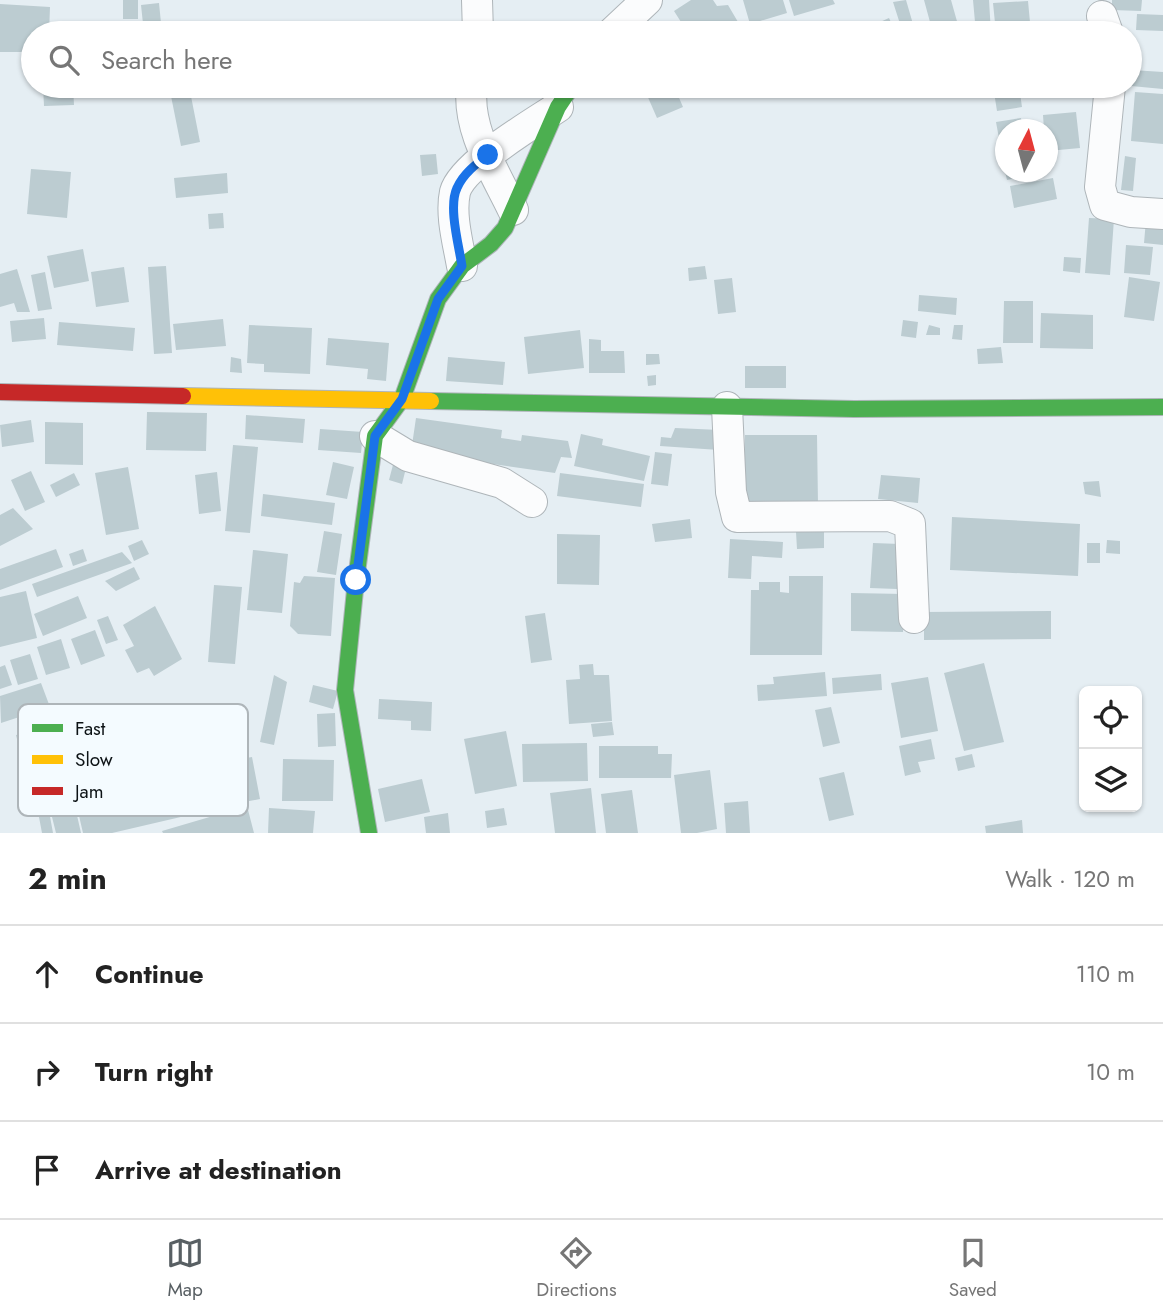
<!DOCTYPE html>
<meta charset="utf-8">
<style>
:root{--surface:#fff;--page:#f2f2f2;--text:#222;--muted:#767676;--line:#e0e0e0;--accent:#585f63}
body{margin:0;font-family:Jost,sans-serif;background:var(--page);color:var(--text)}
.controls{position:absolute;right:21px;bottom:21px;display:grid;overflow:hidden;border-radius:10px;box-shadow:0 2px 5px #0004}
.controls button{width:63px;height:63px;display:grid;place-items:center;padding:0;border:0;border-bottom:2px solid var(--line);background:var(--surface);color:var(--text);font:35px sans-serif}
.compass{position:absolute;left:995px;top:119px;width:63px;height:63px;border-radius:50%;background:var(--surface);box-shadow:0 2px 5px #0004;rotate:6deg}
.stop{position:absolute;width:21px;height:21px;margin:-16px;border:5px solid #1a73e8;border-radius:50%;background:#fff}
.stop.end{background:#1a73e8;border-color:#fff;box-shadow:0 2px 7px #0008}
.list{margin:0;padding:0;list-style:none}
h2{display:flex;justify-content:space-between;align-items:center;height:91px;margin:0;padding:0 28px;font-size:30px}
h2 small{font-size:23px;font-weight:400;color:var(--muted)}
.list li{display:grid;grid-template-columns:46px 1fr auto;gap:21px;align-items:center;box-sizing:border-box;height:98px;padding:0 28px;border-top:2px solid var(--line)}
.list b{display:block;font-size:26px;white-space:nowrap}
.list em{font-size:23px;font-style:normal;color:var(--muted)}
.icon{flex:none;width:38px;height:38px;fill:none;stroke:currentColor;stroke-width:2;stroke-linecap:round;stroke-linejoin:round}
.map{position:relative;flex:none;width:1163px;height:833px;overflow:hidden}
.search{position:absolute;background:var(--surface);box-shadow:0 2px 5px #0004;left:21px;right:21px;top:21px;height:77px;display:flex;align-items:center;gap:18px;box-sizing:border-box;padding:0 24px;border-radius:38px;color:var(--muted);font-size:26px}
.sheet{height:385px;background:var(--surface)}
nav{display:flex;justify-content:space-around;align-items:center;box-sizing:border-box;height:98px;border-top:2px solid var(--line);background:var(--surface);font-size:19px;color:var(--muted)}
nav a{display:grid;justify-items:center;gap:4px}
nav .on{color:var(--accent)}
.map>svg:first-child{display:block}
.building{fill:#bcccd1}
.lines{fill:none;stroke-linecap:round;stroke-linejoin:round}
.street-casing{stroke:#aeb5b9;stroke-width:32}
.fast-casing{stroke:#aeb5b9;stroke-width:18}
.slow-casing{stroke:#aeb5b9;stroke-width:18}
.jam-casing{stroke:#aeb5b9;stroke-width:18}
.street{stroke:#fbfcfd;stroke-width:30}
.fast{stroke:#4caf50;stroke-width:16}
.slow{stroke:#ffc107;stroke-width:16}
.jam{stroke:#c62828;stroke-width:16}
.route{stroke:#1a73e8;stroke-width:9}
.key{fill:#f4fbff;stroke:#aeb5b9;stroke-width:2}
.key-label{font-size:19px;fill:#0c1215}
</style>
<div class="map">
<svg width="1163" height="833" viewBox="0 0 1163 833">
<rect width="100%" height="100%" fill="#e5eef3"/>
<path class="building" d="M123,0h15v19h-15z
M691,0h22l4,6 11,-1 10,17 -18,11h-32l-14,-22z
M743,0h40l4,13 -37,11z
M789,0h44l2,4 -41,12z
M906,0l7,24 -12,3 -8,-25z
M924,0h27l9,32 -27,1z
M973,0h16l2,33h-15z
M1112,0h30l-1,11 -29,-1z
M1028,1l3,32h-35l-3,-30z
M159,3l3,30h-18l-3,-28z
M0,4l50,3 -1,26h-16v19h-33z
M1137,14l26,1v16l-27,-1z
M889,18l7,15h-35l-1,-2z
M741,23l5,8 -10,2 -4,-5z
M1132,70l31,2v17l-32,-3z
M43,86h30l1,19 -30,1z
M169,86h20l11,56 -19,4z
M208,86h16l1,7 -15,3z
M643,86h31l9,21 -26,11z
M884,86h26l-22,9z
M993,86h26l3,21 -25,4z
M1135,92l28,2v50l-32,-3z
M1076,112l4,36 -32,3v-21h-4l-1,-15z
M1021,118l2,12h-17l-2,36 -8,-44z
M436,154l2,20 -16,2 -2,-21z
M1125,156l11,2 -3,33 -12,-1z
M31,169l40,3 -4,46 -40,-4z
M1005,172h26l1,3 -25,5z
M227,173l1,20 -52,5 -2,-20z
M1053,178l4,21 -43,9 -4,-22z
M223,213l1,15 -15,1 -1,-15z
M1089,218l25,1 -4,56 -25,-2z
M1146,220l17,2v23l-19,-2z
M1126,245l27,2 -3,28 -26,-2z
M83,249l6,32 -35,7 -7,-32z
M1064,257l17,1 -1,15 -17,-2z
M166,266l6,87 -18,1 -6,-87z
M705,266l2,13 -18,2 -1,-13z
M124,267l5,35 -33,5 -5,-35z
M17,269l13,43h-13l-3,-9 -14,4v-33z
M45,272l7,37 -14,2 -7,-36z
M1129,277l31,5 -6,39 -30,-4z
M732,278l4,34 -18,2 -4,-34z
M919,295l38,3 -1,17 -38,-4z
M1004,301h29v42h-30z
M1041,313l52,2v34l-53,-1z
M44,318l2,21 -34,3 -2,-21z
M223,319l3,27 -50,4 -3,-26z
M903,320l15,2 -2,16 -15,-2z
M59,322l76,6 -2,23 -76,-6z
M249,325l63,3 -2,46 -46,-2v-8l-17,-1z
M929,325l11,3v7h-14z
M954,325h9l-1,15 -10,-1z
M580,330l4,38 -56,6 -4,-37z
M328,338l61,5 -3,38 -19,-2 1,-10 -42,-4z
M589,339l12,1v11h23l1,22h-36z
M1001,347l2,16 -25,1 -1,-15z
M646,354h13l1,10 -14,1z
M231,357l10,2 1,14 -12,-1z
M448,357l57,5 -2,23 -57,-4z
M745,366h41v22h-41z
M656,375v10l-8,1 -1,-10z
M147,412l60,1 -1,38 -60,-1z
M246,415l59,4 -2,24 -58,-4z
M416,418l86,12 -1,8 20,3 1,-6 46,6 4,17 -11,-1 -6,16 -144,-21z
M31,420l3,22 -32,5 -2,-22z
M45,422l38,1v42l-38,-1z
M675,428l45,2 -1,20 -59,-4 1,-9 10,1z
M320,429l43,3 -2,21 -43,-3z
M581,434l22,5 -1,6 48,11 -6,25 -70,-15z
M745,435h72l1,70h-73z
M233,445l25,2 -8,86 -25,-2z
M655,452l17,2 -4,32 -17,-2z
M394,461l13,3 -5,20 -13,-4z
M333,462l21,5 -7,32 -21,-4z
M128,467l11,62 -33,6 -11,-62z
M31,471l14,31 -20,9 -14,-31z
M217,472l4,39 -22,3 -4,-39z
M74,473l6,12 -24,12 -6,-12z
M560,473l84,11 -3,23 -84,-11z
M881,475l39,3 -2,25 -40,-4z
M1099,481l2,16 -16,-3 -2,-12z
M263,494l72,9 -3,22 -71,-9z
M13,508l20,21 -33,17v-31z
M952,517l128,7 -2,52 -128,-6z
M690,519l2,19 -37,4 -3,-18z
M324,531l18,3 -6,41 -19,-3z
M824,531v17l-27,1 -1,-17z
M557,534l43,1 -1,50 -42,-1z
M730,539l53,3 -1,16 -30,-2 -1,23 -23,-1z
M142,540l7,14 -15,7 -6,-15z
M1107,540l13,1v13l-14,-1z
M873,543l27,1 -3,45 -27,-1z
M1087,543h13v20h-13z
M56,549l7,18 -63,23v-21z
M83,549l4,12 -14,5 -4,-12z
M253,550l35,4 -6,59 -35,-3z
M122,552l10,11 -95,34 -5,-13z
M134,567l6,12 -24,12 -11,-10z
M304,576l31,2 -4,58 -33,-2 -8,-8 4,-44 6,1z
M789,576h34l-1,79h-72l1,-65h8v-8h21v10l9,1z
M214,585l28,2 -7,77 -27,-2z
M26,591l11,47 -37,9v-50z
M851,593l53,1 -1,38 -52,-1z
M78,596l9,22 -44,18 -9,-22z
M155,606l27,53 -28,17 -5,-8 -12,5 -12,-23 9,-4 -11,-21z
M1051,611v28l-127,1v-28z
M545,613l7,47 -21,3 -6,-47z
M108,616l10,24 -12,4 -9,-24z
M95,630l10,26 -24,9 -10,-26z
M61,639l9,29 -24,7 -9,-28z
M30,654l8,25 -20,6 -8,-25z
M984,663l20,79 -40,9 -20,-78z
M593,664l1,11h15l3,46 -43,3 -3,-44 14,-1 -1,-14z
M5,665l7,20 -12,4v-22z
M825,672l2,24 -69,5 -1,-16 17,-1 -1,-7z
M881,674l1,16 -49,4 -1,-16z
M274,675l13,7 -13,63 -14,-3z
M928,677l10,54 -37,7 -10,-55z
M41,683l9,24 -49,16 -1,-27z
M313,685l25,6 -5,18 -24,-7z
M379,699l53,3 -1,29 -20,-1v-9l-33,-2z
M831,707l9,36 -17,4 -8,-37z
M335,713l1,33 -18,1 -1,-33z
M612,722l2,13 -21,2 -2,-13z
M44,729l9,40 -27,6 -10,-40z
M506,731l11,55 -42,8 -11,-55z
M931,739l4,20 -17,3 3,10 -16,4 -6,-30z
M587,743l1,38 -65,1 -1,-38z
M599,746h59v8h14l-1,24h-72z
M127,754l20,22 27,-7 11,47 -73,17h-29l-15,-65z
M972,754l3,13 -17,4 -3,-13z
M252,757l8,42 -69,13 -8,-43z
M283,759l51,1 -1,41h-51z
M710,770l7,59 -20,4h-16l-7,-58z
M844,772l10,43 -25,6 -10,-43z
M65,774l3,23 -21,3 6,33h-11l-10,-53z
M422,779l8,33 -45,10 -7,-33z
M591,788l5,45h-41l-5,-40z
M632,790l6,43h-32l-5,-39z
M748,801l2,32h-24l-2,-30z
M247,806l7,27h-91l-1,-2z
M269,808l46,3 -2,22h-45z
M504,808l3,17 -20,3 -2,-17z
M76,811l5,22h-25l-4,-16z
M448,813l2,20h-24l-2,-16z
M1022,820l1,13h-37l-1,-7z"/>
<g class="lines">
<defs>
<path id="street" d="M477,0l1,33
M1102,16l6,17
M612,33l35,-33
M472,86c-6,43 23,86 41,124
M1110,86l-10,101 5,18 26,7 32,2
M462,266c-4,-23 -12,-51 -7,-74 7,-27 79,-69 103,-85
M727,407l4,85 6,25 153,-1 20,8 4,94
M375,436l33,20 94,27 30,19"/>
<path id="fast" d="M431,401l423,8 309,-2
M369,833l-24,-143 11,-110 19,-144 27,-37 36,-100 24,-33 29,-22 14,-16 53,-121 14,-21"/>
<path id="slow" d="M183,396l248,5"/>
<path id="jam" d="M0,392l183,4"/>
</defs>
<use href="#street" class="street-casing"/>
<use href="#fast" class="fast-casing"/>
<use href="#slow" class="slow-casing"/>
<use href="#jam" class="jam-casing"/>
<use href="#street" class="street"/>
<use href="#fast" class="fast"/>
<use href="#slow" class="slow"/>
<use href="#jam" class="jam"/>
</g>
<g class="lines">
<path class="route" d="M356,580l19,-144 27,-37 36,-100 24,-33c-3,-20 -14,-59 -5,-78 6,-14 19,-24 31,-33"/>
</g>
<rect x="18" y="704" width="230" height="112" rx="10" class="key"/>
<rect x="32" y="724" width="31" height="8" fill="#4caf50"/>
<rect x="32" y="755" width="31" height="9" fill="#ffc107"/>
<rect x="32" y="787" width="31" height="8" fill="#c62828"/>
<g class="key-label">
<text x="75" y="735">Fast</text>
<text x="75" y="766">Slow</text>
<text x="75" y="798">Jam</text>
</g>
</svg>
<div class="controls">
<button><svg class="icon" aria-label="locate" viewBox="0 0 24 24"><circle cx="12" cy="12" r="6"/><path d="M12 2v4M12 18v4M2 12h4M18 12h4"/></svg></button>
<button><svg class="icon" aria-label="layers" viewBox="0 0 24 24"><path d="M12 4l9 5-9 5-9-5zM3 14l9 5 9-5"/></svg></button>
</div>
<svg class="compass" viewBox="-18 -18 36 36"><path d="M0-13l5 13h-10z" fill="#e53935"/><path d="M0 13l5-13h-10z" fill="#767676"/></svg>
<div class="stop" style="left:356px;top:580px"></div>
<div class="stop end" style="left:488px;top:155px"></div>
<div class="search"><svg class="icon" aria-label="search" viewBox="0 0 24 24"><circle cx="10" cy="10" r="6"/><path d="M15 15l6 6"/></svg>Search here</div>
</div>
<section class="sheet">
<h2>2 min<small>Walk · 120 m</small></h2>
<ul class="list">
<li><svg class="icon" aria-label="ahead" viewBox="0 0 24 24"><path d="M12 20V5M6 11l6-6 6 6"/></svg><div><b>Continue</b></div><em>110 m</em></li>
<li><svg class="icon" aria-label="right" viewBox="0 0 24 24"><path d="M7 20v-9h11M14 6l5 5-5 5"/></svg><div><b>Turn right</b></div><em>10 m</em></li>
<li><svg class="icon" aria-label="arrive" viewBox="0 0 24 24"><path d="M6 21V4h12l-3 4 3 4H6"/></svg><div><b>Arrive at destination</b></div></li>
</ul>
</section>
<nav>
<a class="on"><svg class="icon" aria-label="map" viewBox="0 0 24 24"><path d="M3 6l6-2 6 2 6-2v14l-6 2-6-2-6 2zM9 4v14M15 6v14"/></svg>Map</a>
<a><svg class="icon" aria-label="directions" viewBox="0 0 24 24"><path d="M12 3l9 9-9 9-9-9zM9 14v-3h6M13 9l2 2-2 2"/></svg>Directions</a>
<a><svg class="icon" aria-label="saved" viewBox="0 0 24 24"><path d="M7 4h10v16l-5-4-5 4z"/></svg>Saved</a>
</nav>
